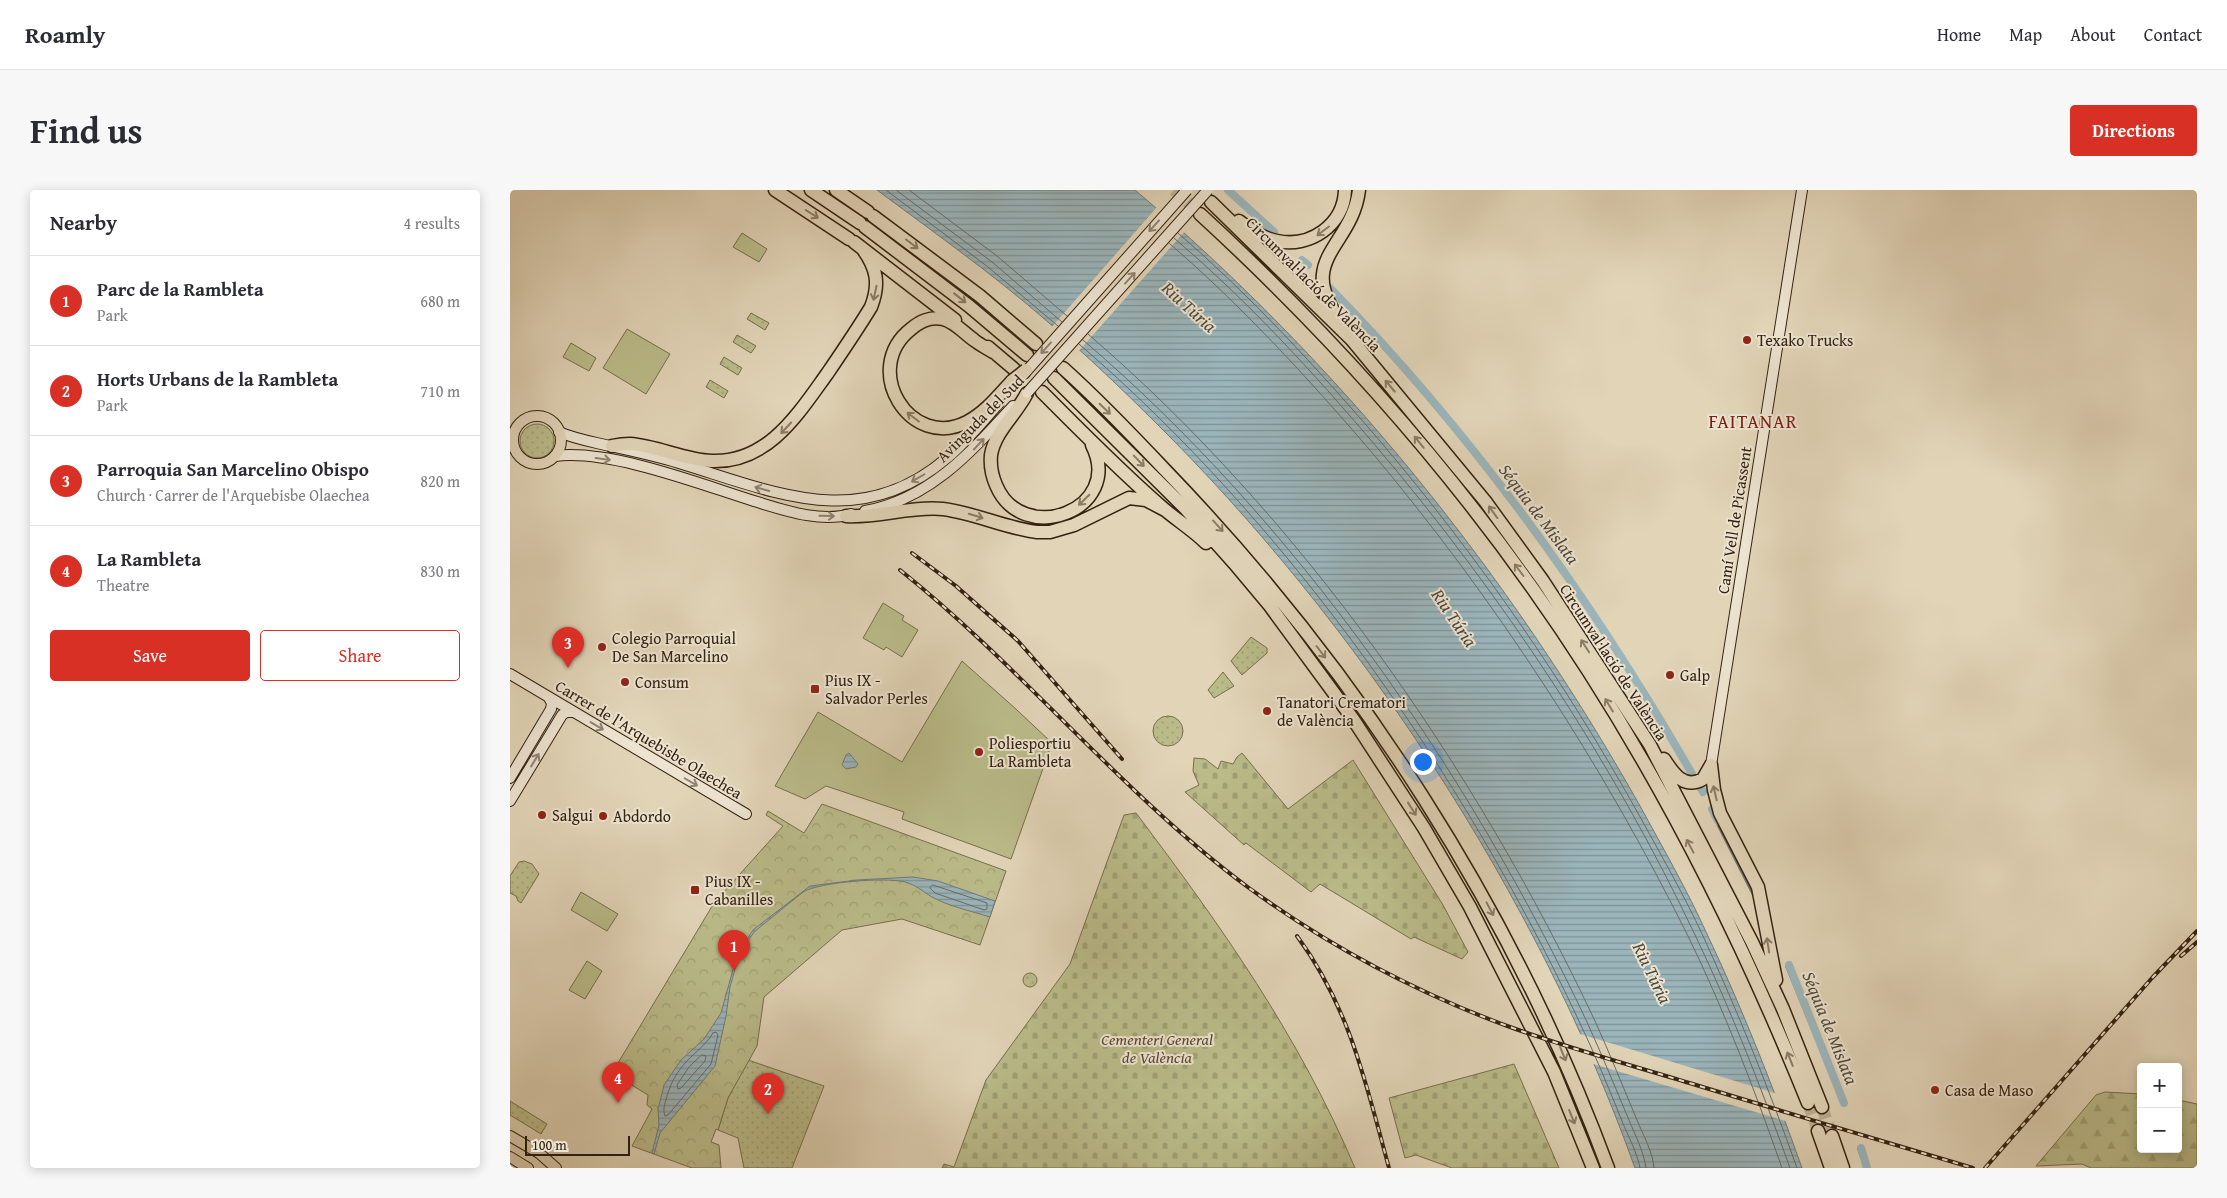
<!DOCTYPE html>
<meta charset="utf-8">
<style>
:root{--surface:#fff;--page:#f7f7f7;--text:#2b2b33;--muted:#7c7c81;--line:#e1e1e2;--accent:#d93025}
body{margin:0;font-family:"Gentium Book Plus",serif;background:var(--page);color:var(--text)}
.controls{position:absolute;right:15px;bottom:15px;display:grid;overflow:hidden;border-radius:5px;box-shadow:0 2px 12px #0003}
.controls button{width:45px;height:45px;display:grid;place-items:center;padding:0;border:0;border-bottom:1px solid var(--line);background:var(--surface);color:var(--text);font:25px sans-serif}
.scale{position:absolute;left:15px;bottom:12px;width:105px;box-sizing:border-box;padding-left:5px;border:2px solid #342210;border-top:0;font-size:14px;line-height:18px;white-space:nowrap;color:#342210;-webkit-text-stroke:4px #ece3d0;paint-order:stroke}
.you{position:absolute;left:912px;top:571px;width:18px;height:18px;margin:-12px;border:4px solid #fff;border-radius:50%;background:#1a73e8;box-shadow:0 0 0 8px #1a73e833}
.badge{display:grid;place-items:center;width:32px;height:32px;border-radius:50%;background:var(--accent);color:#fff;font-size:16px;font-weight:700}
.pin{position:absolute;translate:-50% -41px;filter:drop-shadow(0 1px 2px #0008)}
.pin::after{content:'';position:absolute;top:26px;width:18px;height:15px;background:inherit;clip-path:polygon(0 0,100% 0,50% 100%)}
.list{margin:0;padding:0;list-style:none}
h2{display:flex;justify-content:space-between;align-items:center;height:65px;margin:0;padding:0 20px;font-size:21px}
h2 small{font-size:16px;font-weight:400;color:var(--muted)}
.list li{display:grid;grid-template-columns:32px 1fr auto;gap:15px;align-items:center;box-sizing:border-box;height:90px;padding:0 20px;border-top:1px solid var(--line)}
.list b{display:block;font-size:19px;white-space:nowrap}
.list p{margin:0;font-size:16px;white-space:nowrap;color:var(--muted)}
.list em{font-size:16px;font-style:normal;color:var(--muted)}
.actions{display:flex;gap:10px;padding:15px 20px}
.actions a{flex:1;padding:11px 0;border:1px solid var(--accent);border-radius:5px;text-align:center;font-size:18px;color:var(--accent)}
.actions .main{background:var(--accent);color:#fff}
.map{position:relative;flex:none;width:1687px;height:978px;overflow:hidden;border-radius:5px}
header{display:flex;align-items:center;gap:30px;box-sizing:border-box;height:70px;padding:0 25px;background:var(--surface);border-bottom:1px solid var(--line)}
header strong{font-size:24px}
nav{display:flex;gap:28px;margin-inline-start:auto;font-size:18px}
.intro{display:flex;align-items:center;justify-content:space-between;box-sizing:border-box;height:120px;padding:0 30px}
h1{margin:0;font-size:35px}
.button{padding:12px 22px;border-radius:5px;background:var(--accent);color:#fff;font-size:18px;font-weight:700}
main{display:flex;gap:30px;padding:0 30px}
aside{flex:1;background:var(--surface);border-radius:5px;box-shadow:0 2px 12px #0003}
.map>svg:first-child{display:block}
.grass{fill:url(#grass-dots);stroke:#776e4c}
.forest{fill:url(#forest-firs);stroke:#776e4c}
.cemetery{fill:url(#cemetery-stones);stroke:#776e4c}
.park{fill:url(#park-crowns);stroke:#776e4c}
.pitch{fill:#babb89;stroke:#776e4c}
.water{fill:url(#water-rules);stroke:#727a77}
.pier{fill:#e1d4b7}
.lines{fill:none;stroke-linecap:round;stroke-linejoin:round}
.shore{stroke:#686c66;stroke-width:1}
.stream{stroke:#727a77;stroke-width:2}
.canal{stroke:#9bb5bb;stroke-width:8}
.highway-tunnel{stroke:#beb096;stroke-width:12;stroke-dasharray:12 6;stroke-linecap:butt}
.secondary-casing{stroke:#342210;stroke-width:12}
.primary-casing{stroke:#342210;stroke-width:12}
.highway-casing{stroke:#342210;stroke-width:15}
.secondary{stroke:#ece3d0;stroke-width:10}
.primary{stroke:#e1d4b7;stroke-width:10}
.highway{stroke:#e1d4b7;stroke-width:12}
.rail-casing{stroke:#342210;stroke-width:4}
.rail{stroke:#ece3d0;stroke-width:2;stroke-dasharray:5.5;stroke-linecap:butt}
.secondary-bridge-casing{stroke:#342210;stroke-width:12;stroke-linecap:butt}
.highway-bridge-casing{stroke:#342210;stroke-width:15;stroke-linecap:butt}
.secondary-bridge{stroke:#ece3d0;stroke-width:10}
.highway-bridge{stroke:#e1d4b7;stroke-width:12}
.oneway{stroke:#8a7b64}
.oneway2{stroke:#908270}
.poi-dot{fill:#8f2418;stroke:#ece3d0;stroke-width:2}
.labels{text-anchor:middle;stroke-width:4;stroke-linejoin:round;paint-order:stroke}
.street-label{font-size:16px;fill:#342210;stroke:#ece3d0}
.poi-label{font-size:16px;fill:#342210;stroke:#ece3d0;text-anchor:start}
.park-label{font-size:16px;font-style:italic;fill:#56482e;stroke:#ece3d0}
.water-label{font-size:18px;font-style:italic;fill:#4e473b;stroke:#ece3d0}
.quarter-label{font-size:19px;letter-spacing:1px;fill:#7a1f14;stroke:#ece3d0}
</style>
<header>
<strong>Roamly</strong>
<nav><a>Home</a><a>Map</a><a>About</a><a>Contact</a></nav>
</header>
<div class="intro"><h1>Find us</h1><a class="button">Directions</a></div>
<main>
<aside>
<h2>Nearby<small>4 results</small></h2>
<ul class="list">
<li><span class="badge">1</span><div><b>Parc de la Rambleta</b><p>Park</p></div><em>680 m</em></li>
<li><span class="badge">2</span><div><b>Horts Urbans de la Rambleta</b><p>Park</p></div><em>710 m</em></li>
<li><span class="badge">3</span><div><b>Parroquia San Marcelino Obispo</b><p>Church · Carrer de l'Arquebisbe Olaechea</p></div><em>820 m</em></li>
<li><span class="badge">4</span><div><b>La Rambleta</b><p>Theatre</p></div><em>830 m</em></li>
</ul>
<div class="actions"><a class="main">Save</a><a>Share</a></div>
</aside>
<div class="map">
<svg width="1687" height="978" viewBox="0 0 1687 978">
<defs>
<pattern id="grass-dots" width="8" height="8" patternUnits="userSpaceOnUse" patternTransform="scale(1.25)"><rect width="8" height="8" fill="#babb89"/><path d="M2 2h.1M6 6h.1" fill="none" stroke="#a0a075" stroke-width="1.8" stroke-linecap="round"/></pattern>
<pattern id="forest-firs" width="22" height="20" patternUnits="userSpaceOnUse" patternTransform="scale(1.25)"><rect width="22" height="20" fill="#babb89"/><path d="M5 1l3.5 6h-7zM16 11l3.5 6h-7z" fill="#a0a075"/></pattern>
<pattern id="cemetery-stones" width="16" height="16" patternUnits="userSpaceOnUse" patternTransform="scale(1.25)"><rect width="16" height="16" fill="#babb89"/><path d="M2 7V4a2 2 0 0 1 4 0v3zM10 15v-3a2 2 0 0 1 4 0v3z" fill="#a0a075"/></pattern>
<pattern id="park-crowns" width="20" height="18" patternUnits="userSpaceOnUse" patternTransform="scale(1.25)"><rect width="20" height="18" fill="#babb89"/><path d="M2 6a3 3 0 1 1 6 0M12 15a3 3 0 1 1 6 0" fill="none" stroke="#a0a075"/></pattern>
<pattern id="water-rules" width="6" height="5" patternUnits="userSpaceOnUse" patternTransform="scale(1.25)"><rect width="6" height="5" fill="#9bb5bb"/><path d="M0 2.5h6" fill="none" stroke="#7f9397"/></pattern>
</defs>
<rect width="100%" height="100%" fill="#e1d4b7"/>
<filter id="stains"><feTurbulence type="fractalNoise" baseFrequency=".004" numOctaves="4"/><feColorMatrix values="0 0 0 0 .2 0 0 0 0 .09 0 0 0 0 .02 0 0 0 .5 -.17"/></filter>
<radialGradient id="worn" r=".72"><stop offset=".6" stop-color="#630" stop-opacity="0"/><stop offset="1" stop-color="#630" stop-opacity=".3"/></radialGradient>
<path class="grass" d="M241,123l18,10 -4,7 -18,-11z
M227,145l19,11 -5,7 -18,-11z
M214,167l18,11 -4,7 -18,-11z
M200,190l18,11 -4,7 -18,-11z
M10 251a17 17 0 1 1 34 0a17 17 0 1 1-34 0Z
M741,447l16,11v5l-25,22 -11,-14z
M713,482l11,14 -20,12 -6,-8z
M643 541a15 15 0 1 1 30 0a15 15 0 1 1-30 0Z
M14,671l8,3 7,10 -18,29 -3,-2 -2,-5 -6,-3v-17l9,-14z
M513 790a7 7 0 1 1 14 0a7 7 0 1 1-14 0Z
M238,870l76,26 -32,82h-48l-6,-30 -20,-8 10,-32z
M0,911l37,23 -6,10 -31,-19z"/>
<path class="forest" d="M1595,902l36,2v55h37v-49l19,4v64h-106l-9,-4 -46,2 60,-71z"/>
<path class="cemetery" d="M732,563l46,56 65,-49 90,145 25,47 -6,7 -48,-22 -3,2 -91,-55 -9,8 -65,-49 -2,2 -59,-53 14,-7 -6,-14 1,-13 11,1 13,10 3,-8 12,3 4,-7z
M626,623c86,114 163,223 219,355h-413l2,-4 10,3 32,-87 84,-116 54,-149z
M1004,874l45,104h-107l-36,-13 -11,3 -16,-60z"/>
<path class="park" d="M312,614l184,67 -26,74 -78,-26 -60,11 -78,67 -7,49 -29,52 -10,32 -2,-1 -5,13 8,3 2,23h-29l-60,-22 20,-37 -5,-4 1,-10 -36,-22 102,-170 69,-77 -17,-11 2,-4 36,22z"/>
<path class="pitch" d="M232,43l25,16 -8,13 -26,-15z
M117,139l43,25 -24,40 -43,-26z
M61,153l25,15 -7,13 -26,-14z
M373,413l21,13 -2,4 16,10 -16,27 -16,-10 -2,3 -21,-12z
M452,471l55,49 35,33 -41,116 -109,-40 2,-7 -78,-26 -21,13 -30,-13 43,-74 84,50z
M71,702l37,22 -11,17 -36,-21z
M77,771l15,10 -17,28 -16,-9z"/>
<path class="water" d="M367,0h258c204,173 374,383 505,616 23,42 47,84 67,128 36,76 67,155 95,234h-167c-97,-272 -277,-546 -482,-748 -53,-53 -110,-105 -170,-151 -35,-27 -71,-53 -106,-79z
M339,563l9,11 -2,3 -10,2 -4,-4 4,-10z
M403,687l25,4 57,20 -5,16c-19,-6 -42,-11 -58,-20 -10,-6 -16,-12 -27,-15 -20,-5 -85,0 -102,10l-49,40 -15,23 -9,32 -4,29 -11,50 -55,67 -6,21 -2,-1 7,-28 -1,-16 6,-24 17,-25 23,-21 17,-26 16,-58 16,-25 57,-44 47,-6z"/>
<path class="pier" d="M648,16l28,24 -109,123 -27,-24z
M1067,843l201,61 11,28 -199,-59z"/>
<g class="lines">
<path class="shore" d="M376,0l102,77 70,59
M386,0l96,72 70,60
M399,0l88,66 70,60
M668,43c73,63 139,135 202,208 99,117 185,241 259,374 22,40 45,80 64,121 35,76 66,153 94,232
M664,48c73,62 139,134 201,207 127,150 237,315 321,492 36,75 66,153 94,231
M659,53c73,63 138,134 200,206 126,150 233,314 320,489 36,74 66,153 93,230
M578,144c214,184 387,433 507,687 15,33 28,66 42,99 6,15 16,32 17,48
M573,150c213,182 385,430 504,682 15,33 28,65 42,98 6,15 15,32 17,48
M569,154c208,179 383,427 499,675 16,33 30,67 44,102 6,15 15,31 18,47
M423,695l54,18v6l-3,1 -49,-17 -5,-5z
M203,843l3,-1 2,3 -7,29 -43,51 -3,1c-2,-6 -1,-10 1,-16 3,-14 10,-27 20,-38 9,-10 20,-17 27,-29z
M192,865l4,1 -1,5 -24,27 -3,1 -1,-4 12,-18z"/>
<path class="stream" d="M715,0l44,41
M790,71l6,6
M821,102c141,146 259,309 360,484
M1187,597l5,8
M1200,620l43,85
M1276,776l56,137
M1348,959l7,19"/>
<path class="canal" d="M718,0l46,42
M792,70l6,5
M820,98c144,147 263,313 365,491
M1190,596l3,6
M1202,619l6,12
M1279,775l55,138
M1351,958l6,20"/>
<path class="highway-tunnel" d="M664,0l26,24
M1298,913l10,28
M1312,917l10,29"/>
<defs>
<path id="secondary" d="M49,242c16,7 34,10 51,14 23,5 46,10 69,17 96,29 180,70 268,-5 19,-16 35,-36 52,-55
M45,266c55,-7 145,28 199,45 30,9 66,22 97,13
M355,321c65,-12 106,-59 148,-105
M0,484l236,140
M1201,575l91,-575
M0,588l41,-69 1,-6 -3,-5
M0,611l52,-86 4,-3h6"/>
<path id="primary" d="M3 250a24 24 0 1 1 48 0a24 24 0 1 1-48 0Z
M0,946l29,17 17,15
M0,967l18,11"/>
<path id="highway" d="M265,0l74,49
M301,0l49,33
M326,0l32,22
M701,12l141,138 133,161 58,80 107,164 102,197 31,67 39,98
M690,24c123,113 236,238 333,375 113,159 202,333 275,514
M363,26l107,80 56,48
M729,31c12,9 23,17 38,20 33,7 67,-16 68,-51
M355,37l104,79 58,49
M344,52l101,78
M832,133c-49,-64 10,-75 17,-133
M478,157l26,22
M483,162c-6,-4 -13,-7 -19,-12 -10,-7 -19,-18 -31,-21 -12,-3 -24,3 -32,10 -51,40 -1,122 56,93 19,-10 32,-27 45,-41
M553,178c37,33 71,69 104,104 192,200 345,437 441,696
M544,188l131,130 49,55 36,43 83,113 71,109 46,79 84,165 39,96
M532,202c40,40 79,80 122,117 14,12 29,21 42,34
M517,203c-11,22 -32,38 -36,62 -1,11 1,21 5,30 26,63 129,25 96,-40
M102,256c5,-1 12,-2 18,-2 28,2 54,16 82,17 56,2 86,-47 115,-87 15,-22 30,-44 44,-67 9,-23 6,-39 -9,-59
M336,326c33,2 64,-10 97,-7 32,4 62,19 94,23h13l24,-7 55,-27 17,2 19,10
M1154,569c9,14 20,31 39,20l8,-14
M1201,575l3,25 6,23 38,74 18,93
M1308,941l13,37
M1322,946l11,32"/>
</defs>
<use href="#secondary" class="secondary-casing"/>
<use href="#primary" class="primary-casing"/>
<use href="#highway" class="highway-casing"/>
<use href="#secondary" class="secondary"/>
<use href="#primary" class="primary"/>
<use href="#highway" class="highway"/>
<defs>
<path id="rail" d="M402,363l44,33 62,55 104,118
M390,380c123,98 222,224 349,318 80,58 168,105 261,139 61,22 124,39 186,58 92,28 185,56 277,83
M787,746c53,72 69,148 92,232
M1671,766l16,-14
M1475,978l167,-190 45,-47"/>
</defs>
<use href="#rail" class="rail-casing"/>
<use href="#rail" class="rail"/>
<defs>
<path id="secondary-bridge" d="M513,185l164,-185
M517,203l181,-203"/>
<path id="highway-bridge" d="M502,191l14,-11"/>
</defs>
<use href="#secondary-bridge" class="secondary-bridge-casing"/>
<use href="#highway-bridge" class="highway-bridge-casing"/>
<use href="#secondary-bridge" class="secondary-bridge"/>
<use href="#highway-bridge" class="highway-bridge"/>
</g>
<defs><path id="oneway-shaft" d="M-6 0H5M1.5-3L5.5 0L1.5 3" fill="none" stroke-width="1.6" stroke-linecap="round" stroke-linejoin="round" transform="scale(1.25)"/></defs>
<g class="oneway">
<use href="#oneway-shaft" transform="translate(302 24) rotate(32)"/>
<use href="#oneway-shaft" transform="translate(813 41) rotate(143)"/>
<use href="#oneway-shaft" transform="translate(402 54) rotate(37)"/>
<use href="#oneway-shaft" transform="translate(365 103) rotate(102)"/>
<use href="#oneway-shaft" transform="translate(450 108) rotate(38)"/>
<use href="#oneway-shaft" transform="translate(880 196) rotate(-130)"/>
<use href="#oneway-shaft" transform="translate(595 219) rotate(44)"/>
<use href="#oneway-shaft" transform="translate(403 227) rotate(-143)"/>
<use href="#oneway-shaft" transform="translate(276 238) rotate(133)"/>
<use href="#oneway-shaft" transform="translate(909 252) rotate(-129)"/>
<use href="#oneway-shaft" transform="translate(629 271) rotate(46)"/>
<use href="#oneway-shaft" transform="translate(574 310) rotate(136)"/>
<use href="#oneway-shaft" transform="translate(983 322) rotate(-126)"/>
<use href="#oneway-shaft" transform="translate(466 326) rotate(17)"/>
<use href="#oneway-shaft" transform="translate(708 336) rotate(48)"/>
<use href="#oneway-shaft" transform="translate(1009 380) rotate(-127)"/>
<use href="#oneway-shaft" transform="translate(1075 456) rotate(-123)"/>
<use href="#oneway-shaft" transform="translate(811 462) rotate(53)"/>
<use href="#oneway-shaft" transform="translate(1099 515) rotate(-121)"/>
<use href="#oneway-shaft" transform="translate(1205 603) rotate(-103)"/>
<use href="#oneway-shaft" transform="translate(902 619) rotate(58)"/>
<use href="#oneway-shaft" transform="translate(1180 656) rotate(-118)"/>
<use href="#oneway-shaft" transform="translate(980 719) rotate(62)"/>
<use href="#oneway-shaft" transform="translate(1258 755) rotate(-99)"/>
<use href="#oneway-shaft" transform="translate(1053 864) rotate(67)"/>
<use href="#oneway-shaft" transform="translate(1280 869) rotate(-112)"/>
<use href="#oneway-shaft" transform="translate(1062 927) rotate(68)"/>
</g>
<g class="oneway2">
<use href="#oneway-shaft" transform="translate(644 36) rotate(132)"/>
<use href="#oneway-shaft" transform="translate(620 88) rotate(-48)"/>
<use href="#oneway-shaft" transform="translate(536 158) rotate(132)"/>
<use href="#oneway-shaft" transform="translate(469 254) rotate(-47)"/>
<use href="#oneway-shaft" transform="translate(93 269) rotate(8)"/>
<use href="#oneway-shaft" transform="translate(408 288) rotate(150)"/>
<use href="#oneway-shaft" transform="translate(252 299) rotate(-164)"/>
<use href="#oneway-shaft" transform="translate(317 326) rotate(1)"/>
<use href="#oneway-shaft" transform="translate(87 536) rotate(31)"/>
<use href="#oneway-shaft" transform="translate(25 570) rotate(-59)"/>
<use href="#oneway-shaft" transform="translate(181 592) rotate(30)"/>
</g>
<g class="poi-dot">
<circle cx="1237" cy="150" r="5"/>
<circle cx="92" cy="457" r="5"/>
<circle cx="1160" cy="485" r="5"/>
<circle cx="115" cy="492" r="5"/>
<rect x="300" y="494" width="10" height="10" rx="2.5"/>
<circle cx="757" cy="521" r="5"/>
<circle cx="469" cy="562" r="5"/>
<circle cx="32" cy="625" r="5"/>
<circle cx="93" cy="626" r="5"/>
<rect x="180" y="695" width="10" height="10" rx="2.5"/>
<circle cx="1425" cy="900" r="5"/>
</g>
<g class="labels">
<g class="street-label">
<text transform="translate(804 94) rotate(45)" y="6">Circumval·lació de València</text>
<text transform="translate(470 228) rotate(-45)" y="6">Avinguda del Sud</text>
<text transform="translate(1224 330) rotate(-81)" y="6">Camí Vell de Picassent</text>
<text transform="translate(1104 472) rotate(57)" y="6">Circumval·lació de València</text>
<text transform="translate(139 549) rotate(31)" y="6">Carrer de l'Arquebisbe Olaechea</text>
</g>
<g class="poi-label">
<text x="1247" y="156">Texako Trucks</text>
<text x="102" y="454">Colegio Parroquial<tspan x="102" dy="18">De San Marcelino</tspan></text>
<text x="1170" y="491">Galp</text>
<text x="315" y="496">Pius IX -<tspan x="315" dy="18">Salvador Perles</tspan></text>
<text x="125" y="498">Consum</text>
<text x="767" y="518">Tanatori Crematori<tspan x="767" dy="18">de València</tspan></text>
<text x="479" y="559">Poliesportiu<tspan x="479" dy="18">La Rambleta</tspan></text>
<text x="42" y="631">Salgui</text>
<text x="103" y="632">Abdordo</text>
<text x="195" y="697">Pius IX -<tspan x="195" dy="18">Cabanilles</tspan></text>
<text x="1435" y="906">Casa de Maso</text>
</g>
<g class="park-label">
<text x="647" y="855">Cementeri General<tspan x="647" dy="18">de València</tspan></text>
</g>
<g class="water-label">
<text transform="translate(679 117) rotate(42)" y="6">Riu Túria</text>
<text transform="translate(1029 324) rotate(53)" y="6">Séquia de Mislata</text>
<text transform="translate(944 428) rotate(56)" y="6">Riu Túria</text>
<text transform="translate(1142 783) rotate(64)" y="6">Riu Túria</text>
<text transform="translate(1320 838) rotate(68)" y="6">Séquia de Mislata</text>
</g>
<g class="quarter-label">
<text x="1243" y="238">FAITANAR</text>
</g>
</g>
<rect width="100%" height="100%" filter="url(#stains)"/>
<rect width="100%" height="100%" fill="url(#worn)"/>
</svg>
<div class="controls">
<button>+</button>
<button>−</button>
</div>
<div class="scale">100 m</div>
<div class="you"></div>
<div class="pin badge" style="left:224px;top:781px">1</div>
<div class="pin badge" style="left:258px;top:924px">2</div>
<div class="pin badge" style="left:58px;top:478px">3</div>
<div class="pin badge" style="left:108px;top:913px">4</div>
</div>
</main>
